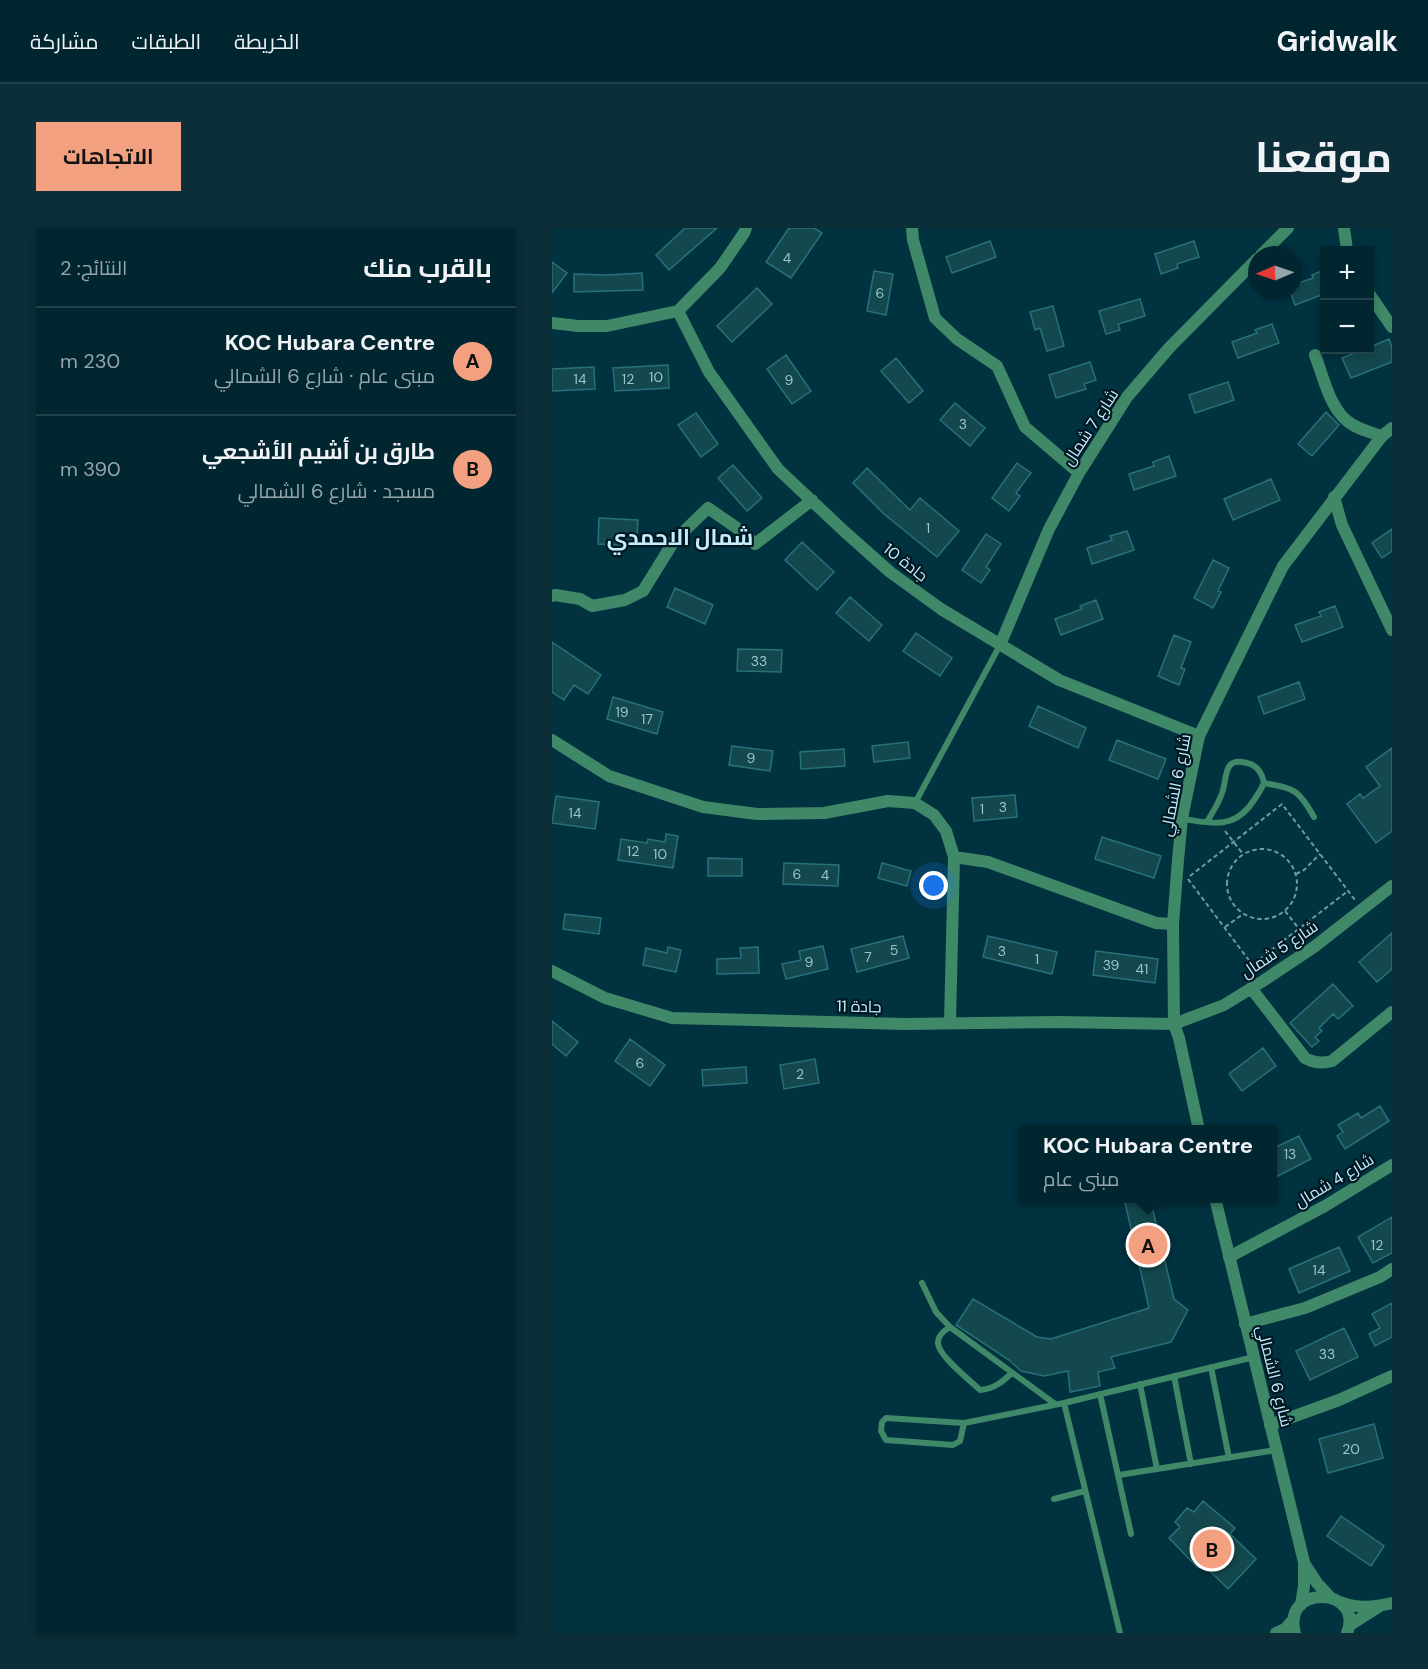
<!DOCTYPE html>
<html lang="ar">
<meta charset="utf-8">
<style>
:root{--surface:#012630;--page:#0b2e38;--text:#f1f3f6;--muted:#96a5ab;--line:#23434c;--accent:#f2a07f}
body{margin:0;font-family:"DM Sans",Cairo,sans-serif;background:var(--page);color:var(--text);direction:rtl}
.controls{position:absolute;right:18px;top:18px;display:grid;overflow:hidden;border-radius:0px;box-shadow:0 3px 9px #0003}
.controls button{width:54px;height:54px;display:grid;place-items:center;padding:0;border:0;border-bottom:2px solid var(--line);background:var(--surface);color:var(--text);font:30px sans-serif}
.compass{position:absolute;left:696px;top:18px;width:54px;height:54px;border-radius:50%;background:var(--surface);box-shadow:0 3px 9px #0003;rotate:268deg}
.you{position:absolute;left:382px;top:658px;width:21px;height:21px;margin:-15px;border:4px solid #fff;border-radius:50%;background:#1a73e8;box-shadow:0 0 0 9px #1a73e833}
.badge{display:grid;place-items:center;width:39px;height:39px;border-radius:50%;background:var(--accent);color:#111;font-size:20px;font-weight:700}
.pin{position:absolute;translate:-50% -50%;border:3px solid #fff;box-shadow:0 2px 6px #0006}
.popup{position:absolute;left:467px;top:897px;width:258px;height:78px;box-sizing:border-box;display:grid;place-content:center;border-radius:0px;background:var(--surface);filter:drop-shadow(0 2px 4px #0005);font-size:20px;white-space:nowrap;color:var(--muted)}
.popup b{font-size:22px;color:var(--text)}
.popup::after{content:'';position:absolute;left:50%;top:100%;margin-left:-12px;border:12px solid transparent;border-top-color:var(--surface)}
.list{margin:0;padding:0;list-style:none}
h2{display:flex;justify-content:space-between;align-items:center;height:78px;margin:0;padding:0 24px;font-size:26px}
h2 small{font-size:20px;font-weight:400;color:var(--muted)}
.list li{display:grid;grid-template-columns:39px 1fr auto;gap:18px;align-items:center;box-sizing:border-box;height:108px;padding:0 24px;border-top:2px solid var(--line)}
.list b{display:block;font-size:22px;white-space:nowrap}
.list p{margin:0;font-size:20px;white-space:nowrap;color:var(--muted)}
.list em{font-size:20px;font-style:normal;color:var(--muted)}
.map{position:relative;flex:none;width:840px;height:1405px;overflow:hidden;direction:ltr;border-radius:0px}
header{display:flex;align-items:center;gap:36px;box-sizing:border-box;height:84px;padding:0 30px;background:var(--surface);border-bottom:2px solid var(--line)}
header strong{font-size:28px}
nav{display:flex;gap:33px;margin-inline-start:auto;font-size:21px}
.intro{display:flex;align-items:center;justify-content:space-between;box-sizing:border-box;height:144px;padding:0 36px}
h1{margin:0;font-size:42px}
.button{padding:15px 27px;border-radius:0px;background:var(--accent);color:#111;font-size:21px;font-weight:700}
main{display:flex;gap:36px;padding:0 36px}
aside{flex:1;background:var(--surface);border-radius:0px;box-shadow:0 3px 9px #0003}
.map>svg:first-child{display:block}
.building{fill:#13494e;stroke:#277178;stroke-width:1.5}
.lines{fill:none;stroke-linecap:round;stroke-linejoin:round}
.path{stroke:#6e99a7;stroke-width:2;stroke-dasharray:4.5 3;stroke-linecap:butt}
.service{stroke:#3f8969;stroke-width:6}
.minor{stroke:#3f8969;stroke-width:12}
.tertiary{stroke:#3f8969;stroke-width:12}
.labels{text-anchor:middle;stroke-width:4.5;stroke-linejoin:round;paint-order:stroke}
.number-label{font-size:14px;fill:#9ac4d0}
.street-label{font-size:16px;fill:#c7edfc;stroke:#001821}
.district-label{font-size:22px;font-weight:bold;fill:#c7edfc;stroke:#001821}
</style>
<header>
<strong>Gridwalk</strong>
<nav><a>الخريطة</a><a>الطبقات</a><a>مشاركة</a></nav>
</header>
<div class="intro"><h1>موقعنا</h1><a class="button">الاتجاهات</a></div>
<main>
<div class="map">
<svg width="840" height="1405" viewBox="0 0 840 1405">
<rect width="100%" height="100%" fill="#013240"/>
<path class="building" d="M133,0h32l-48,42 -13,-15z
M237,0h25l8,5 -31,45 -25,-16z
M438,13l6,16 -44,16 -6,-16z
M642,13l5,16 -22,7 1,4 -17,6 -6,-20z
M0,34l15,11 -15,20z
M772,42v24l-29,11 -5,-14h3v-6l20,-7 -1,-3z
M322,43l19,3 -7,41 -19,-4z
M90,45l1,17 -69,2v-18l33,1z
M205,60l15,16 -40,38 -15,-16z
M588,71l5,17 -27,8 2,6 -14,4 -7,-23z
M501,78l11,40 -17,5 -7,-23 -5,2 -5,-18z
M720,96l7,19 -41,15 -6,-16 25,-9 -2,-3z
M837,111l3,8v15l-41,16 -9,-20 21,-8h7v-3z
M234,127l25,36 -19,13 -25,-35z
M344,130l27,33 -14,12 -28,-32z
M538,134l6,18 -12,4 2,5 -30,9 -7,-23z
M116,137l1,23 -54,3 -2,-23z
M42,139l1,22 -43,2v-22z
M676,154l6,18 -39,13 -6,-18z
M403,175l30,25 -15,18 -30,-26z
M774,184l13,13 -27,31 -14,-12z
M144,185l22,31 -17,13 -23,-32z
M617,228l7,20 -42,14 -5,-16 25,-8 -1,-4z
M465,235l14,10 -15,20 4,3 -11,15 -17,-13z
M181,237l29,33 -15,13 -29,-33z
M315,240l43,42 10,-12 39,33 -22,26 -53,-43 -31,-31z
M719,251l9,21 -47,20 -9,-21z
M47,290l39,2 -2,26 -38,-2z
M840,301v22l-10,7 -10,-15z
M575,303l7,19 -42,14 -5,-16 25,-8 -2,-4z
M434,306l15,10 -15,23 4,3 -9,13 -19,-13z
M250,314l32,30 -17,18 -32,-30z
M661,332l16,8 -11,23 3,1 -8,16 -19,-10z
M123,360l38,17 -8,19 -38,-17z
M298,369l32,28 -13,16 -33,-28z
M544,372l7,19 -42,16 -6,-16 27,-10 -2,-3z
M783,378l8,21 -41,15 -7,-17 26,-9 -2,-4z
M364,405l36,25 -12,18 -37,-25z
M622,407l17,7 -10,26 4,1 -6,16 -21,-9z
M0,414l49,33 -13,19 -14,-9 -10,15 -12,-8z
M186,421l44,1 -1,22 -44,-1z
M747,454l6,17 -41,15 -6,-17z
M61,469l50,15 -6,22 -50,-15z
M486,478l48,22 -8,20 -49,-22z
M565,512l49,19 -8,20 -49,-19z
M356,514l2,16 -36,4 -2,-16z
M180,518l41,5 -3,20 -41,-6z
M840,520v83l-16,12 -29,-39 13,-10 3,4 17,-12 -14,-19z
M292,521l1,17 -44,3 -1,-17z
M463,567l2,22 -43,4 -2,-23z
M4,568l43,6 -4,27 -43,-6z
M114,606l12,2 -5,32 -55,-8 3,-21 26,4 1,-4 17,3z
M550,609l59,19 -7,22 -59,-19z
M156,630l34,1v17h-34z
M232,635l55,2 -1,21 -55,-2z
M330,635l29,8 -4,15 -29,-8z
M13,686l36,4 -2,16 -36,-5z
M840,705v36l-15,13 -18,-20z
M351,708l6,22 -52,14 -6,-23z
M436,708l69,16 -5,22 -69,-17z
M271,718l5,23 -42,10 -4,-15 19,-4 -2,-9z
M116,719l13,3 -5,22 -33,-7 3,-17 21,5z
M206,719l1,26 -42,1v-15l24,-1 -1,-10z
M544,723l62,8 -3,24 -62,-8z
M781,756l20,22 -15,13 -5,-5 -14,14 3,3 -7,6 4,4 -7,6 -22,-24z
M0,793l26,21 -12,14 -14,-12z
M78,811l35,26 -15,21 -35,-25z
M711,820l13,18 -34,25 -13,-17z
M263,831l4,24 -35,6 -4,-24z
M194,839l1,16 -44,3 -1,-16z
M828,878l9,15 -44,28 -8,-13 6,-4 -5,-7 20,-12 3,5z
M747,908l12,23 -39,20v-30z
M572,970h26l24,101 14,11 -17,32 -60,15 4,11 -17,4 2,14 -30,6 -2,-21 -24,5 -23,-5 -12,-11 -53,-35 17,-26 64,38 14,2 98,-31z
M840,989v36l-19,10 -15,-26z
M787,1019l11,24 -51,22 -10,-24z
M840,1075v34l-17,9 -6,-12 11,-6 -8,-14z
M792,1100l14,29 -48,23 -14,-29z
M822,1196l9,34 -55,15 -9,-34z
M651,1273l32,27 -5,6 26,25 -28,30 -26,-26 -4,5 -29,-30 11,-11 -5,-5 12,-14 7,4z
M789,1288l43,30 -13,20 -44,-30z"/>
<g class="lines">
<path class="path" d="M673,603l18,23
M675 656a35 35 0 1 1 70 0a35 35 0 1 1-70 0Z
M744,646l8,-4 16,-16
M638,648l92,-72 73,96
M636,651l69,92
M733,683l22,28
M673,699l18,-13
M701,736l95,-73"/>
<path class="service" d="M712,555c31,6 34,6 50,34
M363,575l85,-158
M630,591c26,3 48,11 67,-12 6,-8 11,-15 15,-24 -2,-10 -7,-18 -17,-20 -25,-7 -19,15 -25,30 -3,10 -10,20 -15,29
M370,1055l14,29 14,15 105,77
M398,1099c-5,3 -12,8 -12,15 -1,13 32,38 42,48 14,-1 22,-8 32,-17
M659,1139l18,91
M622,1148l17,88
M588,1156l17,85
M548,1166l31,140
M512,1175l56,230
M412,1195l-4,18 -7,4 -67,-5 -5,-9 1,-9 4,-4 78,5 100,-20 190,-46
M567,1247l157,-25
M502,1271l31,-8"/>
<path class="minor" d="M360,0l1,12 22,78 22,21 40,27 28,61 54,46
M792,0l3,22
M709,27l27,-27
M818,67l22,32
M126,83l31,61 69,97 67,63 45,40 51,37 118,71 140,56
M0,95l26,3h29l71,-15 42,-43 24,-35 2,-5
M763,127c8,21 14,50 31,65 10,9 24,12 36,16
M782,269l8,28 50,105
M0,368l3,-1 25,4 12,7 33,-6 18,-9 31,-50 34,-33 29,20 18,16 57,-44
M448,417l49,-116 30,-56 48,-76 42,-49 88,-89
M0,512l57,36 94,31 54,7 67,-1 64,-12 27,2 19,12 12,16 8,26 -4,165
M402,629l34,5 168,61 17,1
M0,743l53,27 67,20 233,6 154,-2 115,2 50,-19 39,-24 51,-34 78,-61
M699,760l54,70c9,5 17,6 27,3l60,-49
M677,1029l96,-51 67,-41
M693,1096l60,-16 75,-31 12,-8
M718,1197l69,-25 53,-24"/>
<path class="tertiary" d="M647,902l-20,-92 -5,-14 -1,-100 5,-64 4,-42 17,-82 84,-170 99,-130 10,-8
M663,970l89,364v24l-3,19
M752,1335l13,20 13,14
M788,1374c18,7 34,5 52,1
M798,1397l30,-19
M724,1405l9,-4 9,-10
M743,1405c-14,-50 70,-46 52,0"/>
</g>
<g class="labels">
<g class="number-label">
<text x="235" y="35">4</text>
<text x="328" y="70">6</text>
<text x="104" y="154">10</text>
<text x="28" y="156">14</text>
<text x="76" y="156">12</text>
<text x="237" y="157">9</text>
<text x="411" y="201">3</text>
<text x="376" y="305">1</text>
<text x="207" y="438">33</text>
<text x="70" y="489">19</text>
<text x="95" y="496">17</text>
<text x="199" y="535">9</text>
<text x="451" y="584">3</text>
<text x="430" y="586">1</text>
<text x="23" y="590">14</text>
<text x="81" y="628">12</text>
<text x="108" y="631">10</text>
<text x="245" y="651">6</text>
<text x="273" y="652">4</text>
<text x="342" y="727">5</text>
<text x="450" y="728">3</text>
<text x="316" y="734">7</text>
<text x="485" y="736">1</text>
<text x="257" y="739">9</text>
<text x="559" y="742">39</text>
<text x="590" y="746">41</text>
<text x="88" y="840">6</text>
<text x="248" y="851">2</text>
<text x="738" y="931">13</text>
<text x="825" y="1022">12</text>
<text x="767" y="1047">14</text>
<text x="775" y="1131">33</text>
<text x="799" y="1226">20</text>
</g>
<g class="street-label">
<text transform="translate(538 199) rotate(-57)" y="6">شارع 7 شمال</text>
<text transform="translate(354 334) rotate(38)" y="6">جادة 10</text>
<text transform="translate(623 557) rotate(-79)" y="6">شارع 6 الشمالي</text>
<text transform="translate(727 721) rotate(-34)" y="6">شارع 5 شمال</text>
<text transform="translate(307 778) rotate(1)" y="6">جادة 11</text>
<text transform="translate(782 952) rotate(-31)" y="6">شارع 4 شمال</text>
<text transform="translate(723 1148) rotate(76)" y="6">شارع 6 الشمالي</text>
</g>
<g class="district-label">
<text x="128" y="317">شمال الاحمدي</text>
</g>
</g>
</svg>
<div class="controls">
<button>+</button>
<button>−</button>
</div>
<svg class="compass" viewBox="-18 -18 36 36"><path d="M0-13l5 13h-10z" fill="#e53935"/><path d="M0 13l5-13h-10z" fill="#96a5ab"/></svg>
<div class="you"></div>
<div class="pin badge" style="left:596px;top:1017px">A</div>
<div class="popup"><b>KOC Hubara Centre</b>مبنى عام</div>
<div class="pin badge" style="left:660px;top:1321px">B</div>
</div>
<aside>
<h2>بالقرب منك<small>النتائج: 2</small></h2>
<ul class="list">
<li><span class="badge">A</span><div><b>KOC Hubara Centre</b><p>مبنى عام · شارع 6 الشمالي</p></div><em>230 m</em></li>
<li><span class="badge">B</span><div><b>طارق بن أشيم الأشجعي</b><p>مسجد · شارع 6 الشمالي</p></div><em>390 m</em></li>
</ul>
</aside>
</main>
